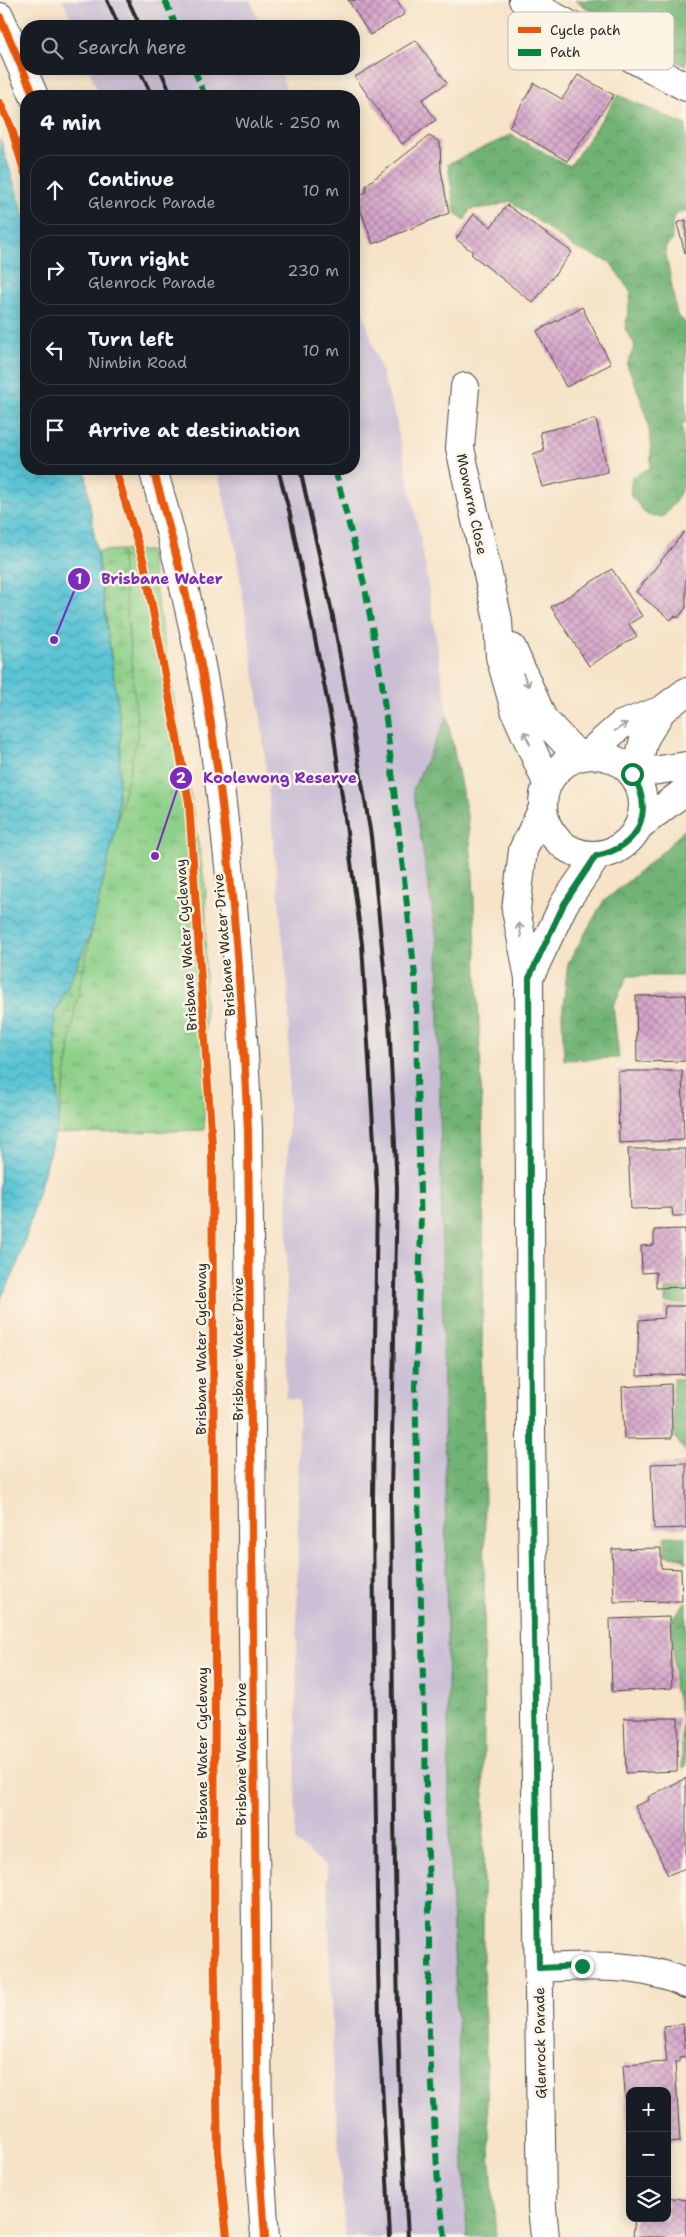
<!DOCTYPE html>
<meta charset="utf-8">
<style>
:root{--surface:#171b24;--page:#20242c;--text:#f1f3f6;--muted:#9ea1a6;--line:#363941}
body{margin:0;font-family:"Shantell Sans",sans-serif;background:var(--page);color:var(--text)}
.controls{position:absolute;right:15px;bottom:15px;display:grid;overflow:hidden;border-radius:10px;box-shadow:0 2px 12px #0003}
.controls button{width:45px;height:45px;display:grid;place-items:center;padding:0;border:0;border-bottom:1px solid var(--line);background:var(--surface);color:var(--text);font:25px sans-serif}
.stop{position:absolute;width:15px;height:15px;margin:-11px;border:4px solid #0b8043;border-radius:50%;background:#fff}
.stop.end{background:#0b8043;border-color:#fff;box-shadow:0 1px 5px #0008}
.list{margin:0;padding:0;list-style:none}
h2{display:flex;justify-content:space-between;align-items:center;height:65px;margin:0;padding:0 20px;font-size:21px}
h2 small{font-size:16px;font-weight:400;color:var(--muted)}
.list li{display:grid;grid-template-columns:32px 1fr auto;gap:15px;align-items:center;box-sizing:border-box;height:70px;margin:0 10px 10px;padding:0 10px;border:1px solid var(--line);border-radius:20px}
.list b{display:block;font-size:19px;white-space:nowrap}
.list p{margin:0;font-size:16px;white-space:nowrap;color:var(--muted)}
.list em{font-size:16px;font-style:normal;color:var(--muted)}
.icon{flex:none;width:28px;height:28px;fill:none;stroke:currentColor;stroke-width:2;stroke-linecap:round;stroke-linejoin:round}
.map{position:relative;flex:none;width:686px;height:2237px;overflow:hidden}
.search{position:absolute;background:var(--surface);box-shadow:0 2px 12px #0003;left:20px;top:20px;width:340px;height:55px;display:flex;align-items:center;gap:12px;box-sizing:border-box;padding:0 18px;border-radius:20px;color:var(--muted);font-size:19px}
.panel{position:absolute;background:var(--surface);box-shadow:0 2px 12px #0003;left:20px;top:90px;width:340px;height:385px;border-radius:20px}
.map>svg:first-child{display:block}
.industrial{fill:#cbbfd5}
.grass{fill:url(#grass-tufts);stroke:#5c7e5a}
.forest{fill:url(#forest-crowns);stroke:#4e6e50}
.wetland{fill:url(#wetland-marsh);stroke:#5c7e5a}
.water{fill:url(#water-waves);stroke:#427880}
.building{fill:url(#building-cross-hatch)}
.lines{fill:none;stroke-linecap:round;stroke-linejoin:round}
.minor-casing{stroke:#494743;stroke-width:30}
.major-casing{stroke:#494743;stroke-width:30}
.minor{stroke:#fff;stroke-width:28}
.major{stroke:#fff;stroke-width:28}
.rail{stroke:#2b2b2b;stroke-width:4}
.quiet{stroke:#00873e;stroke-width:6;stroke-dasharray:12 6;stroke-linecap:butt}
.cycleway-casing{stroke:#fcf5e5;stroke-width:11}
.cycleway{stroke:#e8590c;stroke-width:8}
.oneway{stroke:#a0a0a0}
.route{stroke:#0b8043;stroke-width:6}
.labels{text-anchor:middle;stroke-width:5;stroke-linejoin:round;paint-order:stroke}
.street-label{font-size:14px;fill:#2b2b2b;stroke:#fcf5e5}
.key{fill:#fcf5e5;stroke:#bdb8ad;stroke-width:1}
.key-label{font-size:14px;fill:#2b2b2b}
.leader{fill:none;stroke:#7b2cbf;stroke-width:2}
.callout-dot{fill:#7b2cbf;stroke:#fcf5e5;stroke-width:2}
.mark-label{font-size:15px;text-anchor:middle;font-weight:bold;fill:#fff}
.callout-label{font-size:15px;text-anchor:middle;font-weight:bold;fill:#7b2cbf;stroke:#fcf5e5;stroke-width:5;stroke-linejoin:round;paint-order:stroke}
</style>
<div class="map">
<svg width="686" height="2237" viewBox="0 0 686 2237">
<defs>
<pattern id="grass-tufts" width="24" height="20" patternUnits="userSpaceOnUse" patternTransform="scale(1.25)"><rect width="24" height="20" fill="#8cd089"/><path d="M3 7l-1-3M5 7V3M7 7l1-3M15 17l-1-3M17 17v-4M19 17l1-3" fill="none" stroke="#73a970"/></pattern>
<pattern id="forest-crowns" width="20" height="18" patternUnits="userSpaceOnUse" patternTransform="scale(1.25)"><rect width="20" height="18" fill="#71b275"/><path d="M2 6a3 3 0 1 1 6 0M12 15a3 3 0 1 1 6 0" fill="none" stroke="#5d9160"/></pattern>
<pattern id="wetland-marsh" width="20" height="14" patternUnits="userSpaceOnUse" patternTransform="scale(1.25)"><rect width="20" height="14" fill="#8cd089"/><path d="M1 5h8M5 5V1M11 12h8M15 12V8" fill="none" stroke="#73a970"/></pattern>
<pattern id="water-waves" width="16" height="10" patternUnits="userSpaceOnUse" patternTransform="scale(1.25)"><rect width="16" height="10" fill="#5ac4d5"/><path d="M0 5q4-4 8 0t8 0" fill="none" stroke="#4b9fad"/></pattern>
<pattern id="building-cross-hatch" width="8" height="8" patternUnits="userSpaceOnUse" patternTransform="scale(1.25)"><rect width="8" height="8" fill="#d5a5ca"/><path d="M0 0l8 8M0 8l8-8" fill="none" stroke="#ad87a4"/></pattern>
</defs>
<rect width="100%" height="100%" fill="#fcf5e5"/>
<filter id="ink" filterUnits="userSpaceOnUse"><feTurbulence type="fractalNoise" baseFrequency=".02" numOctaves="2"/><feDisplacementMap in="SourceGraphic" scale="10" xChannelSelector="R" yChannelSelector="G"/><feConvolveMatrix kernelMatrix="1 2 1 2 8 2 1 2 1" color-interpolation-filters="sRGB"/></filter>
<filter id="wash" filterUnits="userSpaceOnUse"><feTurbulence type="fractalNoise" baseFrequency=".0096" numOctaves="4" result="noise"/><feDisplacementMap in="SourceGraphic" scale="20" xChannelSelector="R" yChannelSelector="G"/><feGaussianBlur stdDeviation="1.12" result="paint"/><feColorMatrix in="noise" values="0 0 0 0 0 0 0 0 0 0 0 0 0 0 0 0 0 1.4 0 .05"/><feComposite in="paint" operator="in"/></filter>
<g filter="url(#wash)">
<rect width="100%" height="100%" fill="#f6e3c8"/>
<path class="industrial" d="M63,0h187l11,26h-188z
M89,69h190l10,27h-190z
M354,284l41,131 27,132 28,183 18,90 5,54 11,319 -2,156 3,99 -2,515 5,155 8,119h-151l-12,-173 -6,-198 -32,-24 4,-443 -13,-1 3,-397 -28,-283 -26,-174 -18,-75h137z"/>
<path class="grass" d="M121,550l28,1 57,339 -2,240 -150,4 5,-16 16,-109 16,-76 47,-199z"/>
<path class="forest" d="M575,0h111v66l-52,-26z
M618,95l68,30v87l-9,2 -5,8v19l-7,7 12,67 9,8v99l-4,2 4,57 -11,21 -12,15 -16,-2 -17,-20 2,-18 18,-9c4,-40 -7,-66 -23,-103l8,-20 -10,-16 6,-36 -21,-31 -35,-14 -65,-47 -18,6 -22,2 -5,11 -10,-7 -7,-49 63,-29 59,31z
M447,717l21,103 5,54 8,201 3,118 -2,156 3,99 -2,515 5,155 8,119h-29l-17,-374 -12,-917 -25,-157z
M686,828v148h-58l-15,30 6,52 -55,2 -2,-45 6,-52 35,-61 58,-49z
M686,1288v16l-21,-1v-14z
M686,1378v75l-12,-17 -1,-52v-5z
M665,1536l21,1v26l-5,-5 -16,-3z
M686,1601v167h-4v-50l-8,-31 -2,-68z"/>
<path class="wetland" d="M121,550l17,184 -21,88 4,-93 -24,-178z
M91,933l-16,76 -16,109 -5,-102z"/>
<path class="water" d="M0,139l26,82v248h59l36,260 -4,93 -26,111 -37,83 5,102 -36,130 -9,25 -14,28z"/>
<g id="blocks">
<path class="building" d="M348,0h49l8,14 -35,21z
M416,40l31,43 -25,17 14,20 -34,24 -47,-67z
M578,75l36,20 -47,66 -58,-34 25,-44 28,16z
M429,136l11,6 1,28 8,43 -76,31 -17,-46 10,-6v-7z
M507,205l65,47 -39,51 -62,-49 2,-2 -17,-13 18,-25 17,13z
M686,220v33h-1l-8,-30z
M582,307l29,57 -45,23 -29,-56z
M596,419l12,53 -66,15 -9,-33 11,-4 -4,-18z
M684,532l2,2v74l-8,10 -4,-2 -3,4 -35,-28z
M612,569l30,47 -13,8 8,12 -48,30 -38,-59z
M686,995v66l-49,1 -1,-66z
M618,1071h64l2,69 -65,3z
M628,1149h58v67h-13l-1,-8 -41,1z
M685,1229v58l-29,1v-16l-14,1 -1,-27 13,-1v-15z
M665,1306h21v68l-49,2 2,-56 25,-2z
M671,1384l1,54 -48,1 -2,-52z
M686,1463v65l-32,1 -3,-65z
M661,1548v20l20,1 1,32 -68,1 -2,-53z
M669,1617l3,71 -60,4 -2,-73z
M624,1718h54l-1,53 -51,2z
M686,1778v90l-18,7 -33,-69 14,-6 -1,-3z
M683,2024l3,33 -7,1v4h-4l5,80 -13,1v-52h-37l-2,46 -5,-72 44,-3 -4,-36z
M667,2197l19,3v37h-53l2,-19h32z"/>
</g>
</g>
<g filter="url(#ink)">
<use href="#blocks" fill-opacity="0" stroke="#494743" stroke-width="1"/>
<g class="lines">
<defs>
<path id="minor" d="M523,0l163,87
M465,387l-5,61 38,172 2,37 16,56 31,70
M512,648l31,71 36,38
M543 805a50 50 0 1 1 100 0a50 50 0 1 1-100 0Z
M587,755l34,-30 41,-15 24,-18
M631,772l9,-16 4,-17 18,-29
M632,774l54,-8
M542,810l-19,40 -7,60 13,68 2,454 11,776 3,29
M639,826l47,-36
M529,978l35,-74 33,-48
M539,1968c48,-2 102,-6 147,16"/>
<path id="major" d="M0,17l34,79
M153,469c21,74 40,148 53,224 24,145 35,290 42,437l10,1004 7,103"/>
</defs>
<use href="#minor" class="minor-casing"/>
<use href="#major" class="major-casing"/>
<use href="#minor" class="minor"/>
<use href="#major" class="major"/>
<path class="rail" d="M107,0l12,26
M128,0l12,26
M139,69l13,27
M160,69l12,27
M278,469l12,45 43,215 29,215 15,247 -4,307 2,262 4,265 11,212
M300,469l33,148 19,107 19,112 18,183 8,169 -6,304 3,328 6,282 8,135"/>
<path class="quiet" d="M165,0l11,26
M194,69l11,27
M335,469l30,119 17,95 34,302 1,94 4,154 -6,155 14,506v142l9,148 7,53"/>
<defs>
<path id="cycleway" d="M0,17l34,79
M0,103l11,24 15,50
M115,469l29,94 45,239 23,343 3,515 -1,265 4,227 9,85
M153,469c21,74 40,148 53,224 24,145 35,290 42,437l10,1004 7,103"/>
</defs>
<use href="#cycleway" class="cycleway-casing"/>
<use href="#cycleway" class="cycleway"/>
</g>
<defs><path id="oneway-shaft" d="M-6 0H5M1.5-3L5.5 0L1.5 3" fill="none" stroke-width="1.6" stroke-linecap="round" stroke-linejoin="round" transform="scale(1.25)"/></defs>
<g class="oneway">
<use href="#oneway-shaft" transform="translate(526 680) rotate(67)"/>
<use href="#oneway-shaft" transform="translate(621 727) rotate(-32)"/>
<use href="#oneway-shaft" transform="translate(527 738) rotate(-115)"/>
<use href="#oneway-shaft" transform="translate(520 930) rotate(-100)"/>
</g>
</g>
<g class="lines" filter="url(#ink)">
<path class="route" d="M582,1966l-43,2 -8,-536 -2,-454 35,-74 32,-48c44,-9 59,-45 36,-82"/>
</g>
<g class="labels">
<g class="street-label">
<text transform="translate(472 504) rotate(78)" y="5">Mowarra Close</text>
<text transform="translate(186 945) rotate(-94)" y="5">Brisbane Water Cycleway</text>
<text transform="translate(224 945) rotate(-95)" y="5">Brisbane Water Drive</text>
<text transform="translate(201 1349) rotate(-90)" y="5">Brisbane Water Cycleway</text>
<text transform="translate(238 1349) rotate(-90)" y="5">Brisbane Water Drive</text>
<text transform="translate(202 1753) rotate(-90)" y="5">Brisbane Water Cycleway</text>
<text transform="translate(241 1754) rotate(-90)" y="5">Brisbane Water Drive</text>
<text transform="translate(540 2043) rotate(-91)" y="5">Glenrock Parade</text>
</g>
</g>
<rect x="508" y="12" width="166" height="58" rx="8" class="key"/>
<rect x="518" y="27" width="23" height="6" fill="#e8590c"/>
<rect x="518" y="49" width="23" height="7" fill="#00873e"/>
<g class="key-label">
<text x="550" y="35">Cycle path</text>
<text x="550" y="57">Path</text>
</g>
<path class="leader" d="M54 640L79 579M155 856L181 778"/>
<g class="callout-dot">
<circle cx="54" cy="640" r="5"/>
<circle cx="155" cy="856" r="5"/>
<circle cx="79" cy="579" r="12"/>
<circle cx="181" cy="778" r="12"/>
</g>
<g class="mark-label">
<text x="79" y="584">1</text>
<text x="181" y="783">2</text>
</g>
<g class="callout-label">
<text x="162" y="584">Brisbane Water</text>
<text x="280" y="783">Koolewong Reserve</text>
</g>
</svg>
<div class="controls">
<button>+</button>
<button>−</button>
<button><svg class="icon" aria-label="layers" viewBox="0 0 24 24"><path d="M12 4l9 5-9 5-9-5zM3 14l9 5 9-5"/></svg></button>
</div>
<div class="stop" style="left:632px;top:774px"></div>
<div class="stop end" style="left:582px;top:1966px"></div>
<div class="search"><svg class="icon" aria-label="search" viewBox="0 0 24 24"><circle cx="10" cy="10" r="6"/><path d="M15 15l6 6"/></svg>Search here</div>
<section class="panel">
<h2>4 min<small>Walk · 250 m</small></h2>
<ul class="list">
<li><svg class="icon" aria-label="ahead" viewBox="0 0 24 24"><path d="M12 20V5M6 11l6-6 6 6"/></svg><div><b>Continue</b><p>Glenrock Parade</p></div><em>10 m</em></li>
<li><svg class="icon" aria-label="right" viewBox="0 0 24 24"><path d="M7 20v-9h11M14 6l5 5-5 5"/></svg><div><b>Turn right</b><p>Glenrock Parade</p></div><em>230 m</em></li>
<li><svg class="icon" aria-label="left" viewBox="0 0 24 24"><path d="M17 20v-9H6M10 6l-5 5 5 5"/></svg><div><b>Turn left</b><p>Nimbin Road</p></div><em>10 m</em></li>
<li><svg class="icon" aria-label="arrive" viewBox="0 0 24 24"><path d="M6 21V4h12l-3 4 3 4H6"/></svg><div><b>Arrive at destination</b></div></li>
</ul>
</section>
</div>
